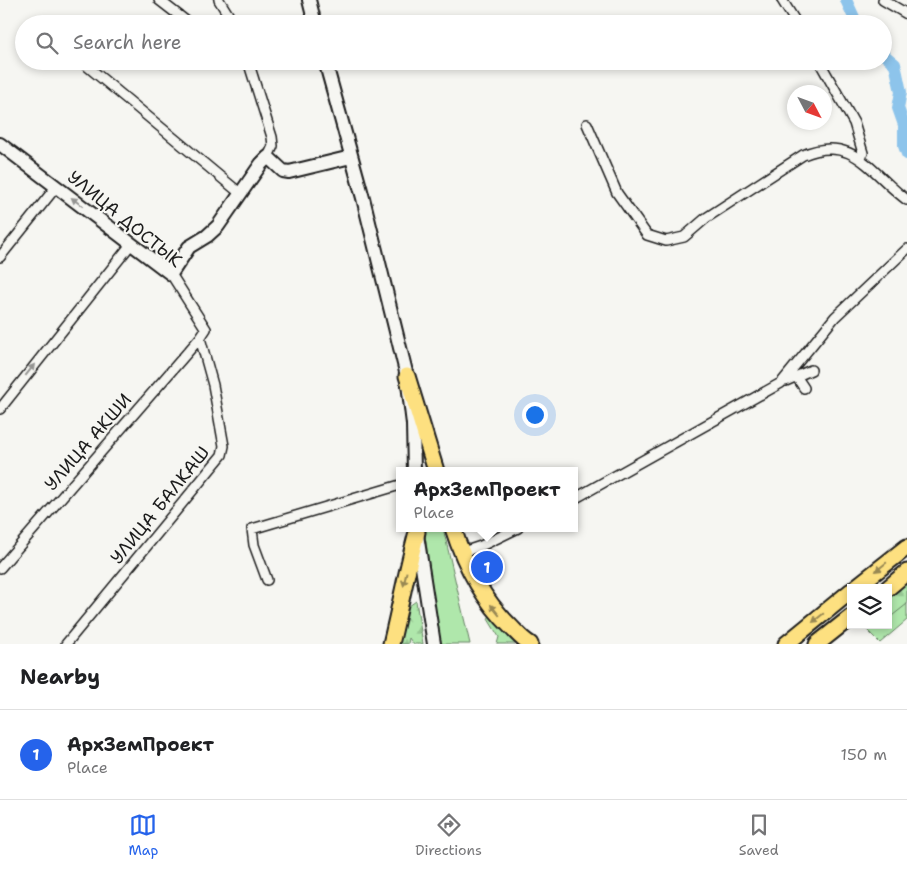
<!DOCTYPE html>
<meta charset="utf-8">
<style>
:root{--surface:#fff;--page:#f2f2f2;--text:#202124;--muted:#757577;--line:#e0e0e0;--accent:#2563eb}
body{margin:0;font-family:"Shantell Sans",sans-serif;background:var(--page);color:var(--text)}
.controls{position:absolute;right:15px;bottom:15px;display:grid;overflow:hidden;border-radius:0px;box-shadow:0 2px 8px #0003}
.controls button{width:45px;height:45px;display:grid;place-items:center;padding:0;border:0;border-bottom:1px solid var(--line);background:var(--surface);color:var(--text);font:25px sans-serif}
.compass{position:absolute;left:787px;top:85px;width:45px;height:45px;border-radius:50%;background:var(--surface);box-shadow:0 2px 8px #0003;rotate:131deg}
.you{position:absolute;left:534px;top:414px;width:18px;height:18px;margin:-12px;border:4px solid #fff;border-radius:50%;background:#1a73e8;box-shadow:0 0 0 8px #1a73e833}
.badge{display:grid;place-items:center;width:32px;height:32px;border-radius:50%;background:var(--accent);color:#fff;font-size:16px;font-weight:700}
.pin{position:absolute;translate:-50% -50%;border:2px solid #fff;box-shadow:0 1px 5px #0006}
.popup{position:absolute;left:396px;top:467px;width:182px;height:65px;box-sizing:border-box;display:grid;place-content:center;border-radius:0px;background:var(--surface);filter:drop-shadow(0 1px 4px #0005);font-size:16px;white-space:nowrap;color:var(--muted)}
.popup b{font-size:19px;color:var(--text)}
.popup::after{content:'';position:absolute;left:50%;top:100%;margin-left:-10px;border:10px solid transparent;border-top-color:var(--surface)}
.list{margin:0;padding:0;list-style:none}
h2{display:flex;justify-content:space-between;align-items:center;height:65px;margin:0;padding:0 20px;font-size:21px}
h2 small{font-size:16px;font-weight:400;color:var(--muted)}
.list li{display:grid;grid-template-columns:32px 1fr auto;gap:15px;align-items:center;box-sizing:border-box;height:90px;padding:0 20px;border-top:1px solid var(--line)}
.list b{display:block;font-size:19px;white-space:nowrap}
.list p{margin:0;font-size:16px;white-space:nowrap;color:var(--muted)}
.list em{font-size:16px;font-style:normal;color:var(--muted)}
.icon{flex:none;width:28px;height:28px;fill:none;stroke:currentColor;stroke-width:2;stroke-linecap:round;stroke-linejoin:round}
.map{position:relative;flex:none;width:907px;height:644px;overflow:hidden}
.search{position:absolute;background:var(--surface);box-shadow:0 2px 8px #0003;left:15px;right:15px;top:15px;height:55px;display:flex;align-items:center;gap:12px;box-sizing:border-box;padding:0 18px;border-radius:28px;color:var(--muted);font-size:19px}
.sheet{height:155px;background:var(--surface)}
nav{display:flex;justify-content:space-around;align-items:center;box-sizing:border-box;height:70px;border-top:1px solid var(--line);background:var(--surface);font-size:14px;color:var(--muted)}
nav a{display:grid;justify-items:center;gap:2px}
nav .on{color:var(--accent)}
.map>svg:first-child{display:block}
.grass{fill:#afe7ab;stroke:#668264}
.forest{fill:url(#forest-firs);stroke:#668264}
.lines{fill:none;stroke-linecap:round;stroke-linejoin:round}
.river{stroke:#8dc4eb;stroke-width:12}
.street-casing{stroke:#1c1c1c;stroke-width:12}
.secondary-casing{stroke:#1c1c1c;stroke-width:16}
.highway-casing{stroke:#1c1c1c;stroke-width:19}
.street{stroke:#f6f6f2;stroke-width:9}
.secondary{stroke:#f6f6f2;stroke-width:12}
.highway{stroke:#fde080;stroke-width:15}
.oneway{fill:#949492}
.oneway2{fill:#988853}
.labels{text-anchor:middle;stroke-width:4.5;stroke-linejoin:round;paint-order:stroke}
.street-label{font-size:18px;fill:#1c1c1c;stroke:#f6f6f2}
</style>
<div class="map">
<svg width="907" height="644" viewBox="0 0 907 644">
<defs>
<pattern id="forest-firs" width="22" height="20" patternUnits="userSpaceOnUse" patternTransform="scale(1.25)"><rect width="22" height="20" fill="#afe7ab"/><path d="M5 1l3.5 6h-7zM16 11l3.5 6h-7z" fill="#96c693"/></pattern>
</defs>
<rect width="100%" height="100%" fill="#f6f6f2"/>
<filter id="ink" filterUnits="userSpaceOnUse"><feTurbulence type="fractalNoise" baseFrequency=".02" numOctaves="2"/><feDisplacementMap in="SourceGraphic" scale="10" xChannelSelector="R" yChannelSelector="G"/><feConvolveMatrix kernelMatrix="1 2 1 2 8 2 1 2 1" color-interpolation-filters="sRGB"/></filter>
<g filter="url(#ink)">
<path class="grass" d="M424,528h19l27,116h-28l-4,-15z
M907,583v37l-27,23 -18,-18h26v-28z
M490,615l31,29h-24l2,-7 -11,-18z"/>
<path class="forest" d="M907,583v21l-19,15v-22z
M416,601l7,43h-10l-4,-6 -1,6h-12l6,-33z"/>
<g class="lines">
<path class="river" d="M846,0l11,24
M883,54l12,10 6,28 -3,16 6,17v21l3,8"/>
<defs>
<path id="street" d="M159,0l31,24
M219,0l15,24
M782,0l15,24
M883,0l24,14
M81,61l160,133
M248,61l24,76 1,9 -5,11
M819,61l35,62 9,30
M587,124l30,69 30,42 19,6 18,-4 22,-19 97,-63c51,-22 69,20 104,45
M0,257l56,-70
M796,376l8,12
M786,381l25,-11
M0,409l132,-166
M574,499l207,-116 54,-66 72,-68
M460,553l21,-7 37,-18
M0,568l200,-230 6,-9 -35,-55
M267,580l-13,-35 -2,-16 148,-44
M66,644l156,-189 2,-9 -11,-61 -13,-47"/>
<path id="secondary" d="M309,0l6,24
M325,61l38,137 44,178 6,48 1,47
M0,144l171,130 18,-27 18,-11 11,-10 43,-62 7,-7 15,14 6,1 62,-15
M417,535l17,109"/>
<path id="highway" d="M407,376l29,95
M453,528c12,38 30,72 59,100 6,6 11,12 18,16
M855,588l52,-41
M888,588l19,-16
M391,644c9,-37 16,-75 26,-112
M786,644l65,-53
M817,644l34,-27"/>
</defs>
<use href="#street" class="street-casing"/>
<use href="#secondary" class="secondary-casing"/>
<use href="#highway" class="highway-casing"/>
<use href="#street" class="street"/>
<use href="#secondary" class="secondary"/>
<use href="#highway" class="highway"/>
</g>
<defs><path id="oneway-solid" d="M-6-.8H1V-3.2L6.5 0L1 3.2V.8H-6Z" transform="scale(1.25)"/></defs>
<g class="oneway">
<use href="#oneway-solid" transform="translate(77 202) rotate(-143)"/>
<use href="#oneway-solid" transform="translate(30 370) rotate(-52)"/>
</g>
<g class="oneway2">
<use href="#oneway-solid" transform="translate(881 567) rotate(141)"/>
<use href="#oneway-solid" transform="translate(405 579) rotate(102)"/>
<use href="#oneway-solid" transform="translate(495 610) rotate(-129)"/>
<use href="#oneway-solid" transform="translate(818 618) rotate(141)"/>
</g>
</g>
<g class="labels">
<g class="street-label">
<text transform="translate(125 219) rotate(39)" y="6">УЛИЦА ДОСТЫК</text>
<text transform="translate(88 442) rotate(-49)" y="6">УЛИЦА АКШИ</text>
<text transform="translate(160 505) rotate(-51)" y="6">УЛИЦА БАЛКАШ</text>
</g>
</g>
</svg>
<div class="controls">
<button><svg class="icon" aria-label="layers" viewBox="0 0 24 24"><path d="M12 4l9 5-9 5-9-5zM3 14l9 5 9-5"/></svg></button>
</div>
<svg class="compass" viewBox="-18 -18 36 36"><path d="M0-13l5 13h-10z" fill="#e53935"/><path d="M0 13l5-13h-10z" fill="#757577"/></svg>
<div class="you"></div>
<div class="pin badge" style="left:487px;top:567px">1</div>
<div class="popup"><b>АрхЗемПроект</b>Place</div>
<div class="search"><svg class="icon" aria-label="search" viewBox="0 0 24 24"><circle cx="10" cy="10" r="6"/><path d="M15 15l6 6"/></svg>Search here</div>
</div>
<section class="sheet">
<h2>Nearby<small></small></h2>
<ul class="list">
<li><span class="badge">1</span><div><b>АрхЗемПроект</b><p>Place</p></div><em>150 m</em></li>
</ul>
</section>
<nav>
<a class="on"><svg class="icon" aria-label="map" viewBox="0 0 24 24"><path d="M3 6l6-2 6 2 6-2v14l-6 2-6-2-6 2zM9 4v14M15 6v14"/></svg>Map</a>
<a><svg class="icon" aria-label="directions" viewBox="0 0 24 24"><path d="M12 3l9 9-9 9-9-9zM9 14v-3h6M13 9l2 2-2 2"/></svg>Directions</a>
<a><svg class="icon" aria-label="saved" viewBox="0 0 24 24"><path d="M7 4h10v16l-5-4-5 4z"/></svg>Saved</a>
</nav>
